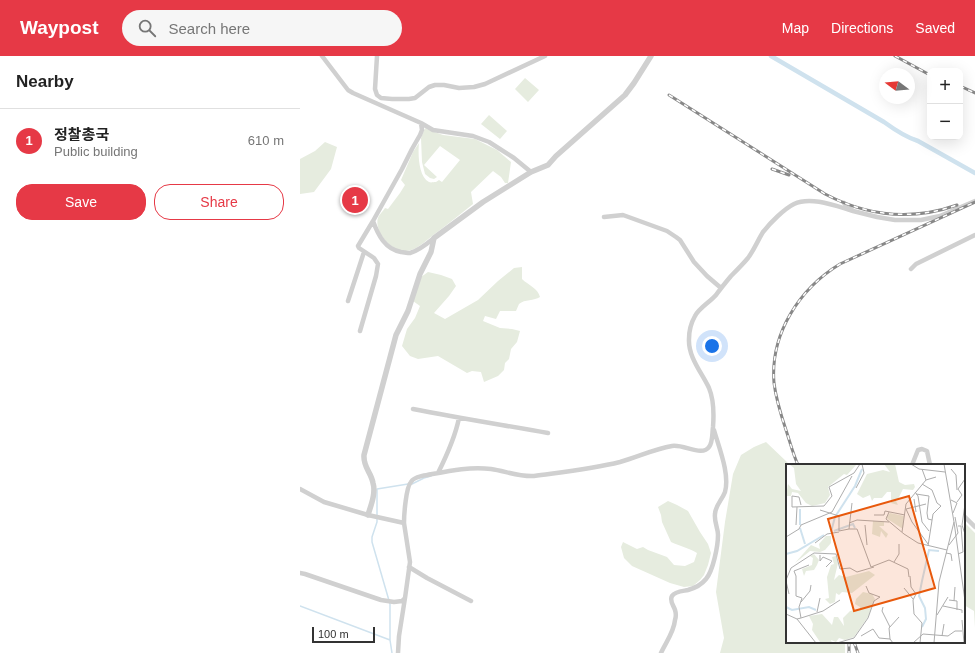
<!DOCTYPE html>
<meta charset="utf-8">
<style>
:root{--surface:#fff;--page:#f6f6f6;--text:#222;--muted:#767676;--line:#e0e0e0;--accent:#e63946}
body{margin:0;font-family:Arial,"Noto Sans KR",sans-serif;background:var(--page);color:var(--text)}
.controls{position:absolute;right:12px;top:12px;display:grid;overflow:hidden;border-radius:8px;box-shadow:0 4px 16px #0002}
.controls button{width:36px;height:36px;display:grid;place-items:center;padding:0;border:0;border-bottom:1px solid var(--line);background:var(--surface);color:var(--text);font:20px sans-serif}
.compass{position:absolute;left:579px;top:12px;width:36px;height:36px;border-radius:50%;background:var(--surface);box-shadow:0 4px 16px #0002;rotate:286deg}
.scale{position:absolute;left:12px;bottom:10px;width:63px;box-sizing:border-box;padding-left:4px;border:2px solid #333;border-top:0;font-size:11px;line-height:14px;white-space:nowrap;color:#333;-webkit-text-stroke:3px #fff;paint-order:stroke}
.you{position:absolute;left:412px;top:290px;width:14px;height:14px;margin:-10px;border:3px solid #fff;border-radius:50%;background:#1a73e8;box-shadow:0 0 0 6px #1a73e833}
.badge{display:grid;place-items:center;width:26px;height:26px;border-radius:50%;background:var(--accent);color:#fff;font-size:13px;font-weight:700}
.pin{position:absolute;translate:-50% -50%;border:2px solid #fff;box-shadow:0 1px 4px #0006}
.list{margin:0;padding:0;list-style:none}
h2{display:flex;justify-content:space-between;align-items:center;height:52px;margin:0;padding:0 16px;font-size:17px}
h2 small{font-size:13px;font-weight:400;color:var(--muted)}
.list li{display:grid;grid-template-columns:26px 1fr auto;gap:12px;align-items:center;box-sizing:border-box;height:64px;padding:0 16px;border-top:1px solid var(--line)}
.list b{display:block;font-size:15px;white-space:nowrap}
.list p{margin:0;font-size:13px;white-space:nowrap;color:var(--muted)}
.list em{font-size:13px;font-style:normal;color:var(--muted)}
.actions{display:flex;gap:8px;padding:12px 16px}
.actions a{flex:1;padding:9px 0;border:1px solid var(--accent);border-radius:16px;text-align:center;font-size:14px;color:var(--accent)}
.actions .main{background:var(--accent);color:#fff}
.icon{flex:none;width:22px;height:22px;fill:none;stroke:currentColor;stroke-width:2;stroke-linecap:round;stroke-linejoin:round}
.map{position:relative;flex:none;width:675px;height:597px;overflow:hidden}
header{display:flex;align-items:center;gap:24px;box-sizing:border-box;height:56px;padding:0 20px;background:var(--accent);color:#fff}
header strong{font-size:19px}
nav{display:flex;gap:22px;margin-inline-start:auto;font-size:14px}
.search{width:280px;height:36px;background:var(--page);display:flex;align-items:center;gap:10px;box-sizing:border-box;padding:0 14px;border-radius:22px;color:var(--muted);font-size:15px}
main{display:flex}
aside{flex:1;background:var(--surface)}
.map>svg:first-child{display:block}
.green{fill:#e6ecdf}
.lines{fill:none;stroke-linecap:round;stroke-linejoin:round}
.stream{stroke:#cfe2ee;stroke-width:1.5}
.canal{stroke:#cfe2ee;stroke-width:4.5}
.minor{stroke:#d0d0d0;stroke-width:4.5}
.tertiary{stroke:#d0d0d0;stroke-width:5.5}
.rail-casing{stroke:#888;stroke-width:3}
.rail{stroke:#fff;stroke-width:1.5;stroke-dasharray:4.5;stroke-linecap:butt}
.inset-river{fill:none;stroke:#cfe2ee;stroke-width:2}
.inset-road{fill:none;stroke:#adadad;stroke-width:1}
.view{fill:#e8590c;fill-opacity:0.15;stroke:#e8590c;stroke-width:2}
.inset-edge{fill:none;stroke:#333;stroke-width:2}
</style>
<header>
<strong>Waypost</strong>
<div class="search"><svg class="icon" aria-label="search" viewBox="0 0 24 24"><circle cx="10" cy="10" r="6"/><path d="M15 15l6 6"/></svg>Search here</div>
<nav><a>Map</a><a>Directions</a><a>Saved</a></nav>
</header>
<main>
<aside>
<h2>Nearby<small></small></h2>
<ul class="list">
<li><span class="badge">1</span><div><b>정찰총국</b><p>Public building</p></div><em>610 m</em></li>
</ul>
<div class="actions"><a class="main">Save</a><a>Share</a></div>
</aside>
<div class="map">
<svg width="675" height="597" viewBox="0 0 675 597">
<rect width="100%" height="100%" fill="#fff"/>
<path class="green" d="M225,22l14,12 -11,12 -13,-13z
M189,59l18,16 -7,8 -19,-15z
M125,72l4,2 14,5 32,4 22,11 14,12 -3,21h-3l-4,-6 -8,-6 -22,21 2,12c-12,10 -24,19 -37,29 -7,5 -17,15 -25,17 -12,4 -23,-5 -29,-14 -3,-4 -6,-13 -4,-18 1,-3 5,-7 7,-10l3,1 12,-16 5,-8 -4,-5 12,-28 6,-9c-1,10 -1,33 10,39 2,1 4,0 7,0l3,-2 3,2 18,-22 -20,-14 -16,19 13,12 -3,2 -4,-1 -5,-4 -3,-12 -1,-24z
M25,86l12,5 -6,22 -17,23 -14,2v-35l15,-8z
M222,211v12c6,6 16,9 18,18 -6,4 -15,2 -21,7 -1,2 -2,5 -3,7h-16l-4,8 -11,-3 -2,5 17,7 12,1 8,2 -3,11 -6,7 -2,10 -4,4 -1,7 -6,6 -14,6 -3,-10 -9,-1 -5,2 -29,-17 -20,3 -8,-3 -8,-10 5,-17 8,-11 5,-12 -7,-5 8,-24 7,-5 13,3 11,4 4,7 -7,10 -15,17 11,6 33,-19 20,-19 16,-13z
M466,386l21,20 2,3h-2v177h58v11h-125l4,-15 -8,-46 9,-70 8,-48 8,-19 13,-8z
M368,445l9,4 11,6 12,21 8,12 3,9 -3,12 -4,10 -4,5 -7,6 -9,1 -14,-4 -38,-17 -8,-8 -3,-11 2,-5 14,7 6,-2 5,3 19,7 7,8 11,1 9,-4 3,-9c-8,-5 -17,-7 -26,-11l-9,-20 -1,-7 -3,-8z
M664,466l11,11v95l-1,-17 -10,-6z"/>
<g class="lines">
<path class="stream" d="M112,428l12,-6 7,-2
M0,550l90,34 2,13
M90,584v-36l-18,-62v-5l5,-15v-33l31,-5"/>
<path class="canal" d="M471,0l113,66c11,8 21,15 34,19l57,32"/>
<path class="minor" d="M22,0l26,34 5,3 68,30 12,7 40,6 16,6 25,16 17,14
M77,0l-2,33 2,6 4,3 11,1h17l6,-1 14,-11 6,-2h9l15,3 15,-1 11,-3 60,-28
M544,147l9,8 24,6 18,3h26l19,-4 35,-15
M304,161l19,-2 44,16 9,6 4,3 14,22 13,14 14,12
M73,165c5,14 12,28 28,31 2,0 6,1 9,1 8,-2 18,-10 24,-15
M611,213l5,-5 59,-29
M48,245l16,-49
M60,275l16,-55 2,-12 -4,-6 -15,-10 -1,-2 15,-25 29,-52 10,-20 8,-14 2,-5 -1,-7
M113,353c45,9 90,16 135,24
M612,409l6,-15 4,-1 5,2 3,14
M138,417c9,-18 17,-35 21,-55
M0,433l24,13 44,13 36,8c0,-8 2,-36 7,-41 2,-4 7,-5 11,-6 22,-4 46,-10 69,-7 14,2 28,8 43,7 29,-4 58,-7 86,-14 18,-5 34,-13 52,-16 12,-2 30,11 37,1 4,-5 3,-13 4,-20 1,-13 1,-27 -4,-39 -7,-15 -21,-31 -20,-49 0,-8 2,-16 6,-23 4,-8 15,-14 21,-21 5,-7 10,-13 15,-19 6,-6 12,-12 17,-18 6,-8 10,-18 15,-26 7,-9 21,-23 31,-28 17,-8 42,2 59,7
M664,460l11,11
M109,511l18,11 44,23
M0,517l5,1 76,26 13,2 8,-1 3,-3 5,-36 -6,-39
M98,597l1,-17 6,-38
M361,597c5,-11 13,-21 14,-33 1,-3 1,-7 0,-10 -1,-4 -6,-9 -3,-14 3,-5 12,-5 16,-6 7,-2 14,-6 18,-11 7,-8 12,-33 12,-44 0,-7 -4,-13 -3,-21 0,-8 7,-14 10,-22 5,-18 -6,-44 -11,-62"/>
<path class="tertiary" d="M68,459c3,-10 8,-22 5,-32 -2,-11 -10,-16 -9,-28l32,-120 12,-24 12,-37 11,-22 3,-14 49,-36 48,-30 17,-7 8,-9 69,-61 9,-12 17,-27"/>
<defs>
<path id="rail" d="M595,0l35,19
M660,30l15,7
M369,39l156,99c42,22 87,27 132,11
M472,113l17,6
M498,409c-5,-11 -8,-23 -12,-35 -5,-15 -10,-31 -12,-47 -4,-49 25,-94 66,-119l135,-62
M549,586v11
M554,586l4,11"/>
</defs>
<use href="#rail" class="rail-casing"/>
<use href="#rail" class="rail"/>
</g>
<g transform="translate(486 408)">
<rect width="179" height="179" fill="#fff"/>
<path d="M3,0h67v1l-9,10 -3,-1 -16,13 2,8 -5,8 -13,3 -6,-3 -8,-10 -6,-1 -1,4h-5l2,-12 4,5 9,2 -5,-7 -2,-16zM98,0h11l4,18 6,3 9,-1 1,3 -2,3 -10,-1 -5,10h-3l3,6 -7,-2v-11h-4l-5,6h-8l-2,3 -2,-6 -7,3 -6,-4 10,-20 16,-4 7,2zM104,49l14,3 -1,13 -14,-9 -3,-3zM87,57l11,1v4h-5l9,8 -2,4 -5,-7 -1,6 -8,-3zM40,72h5v7l-6,7 -5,2 -10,-1 -15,12 16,-18 9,4 -1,-5zM28,90l5,6 -2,5 -3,5 -8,1 -2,5 -2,-7 10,-4 1,-7 -3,-2zM50,92l2,7 -4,17 5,-5 7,2 23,-6 6,4 -23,18 -10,-1 -3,3 -3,-2 -1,9 -5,2 -5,-5 4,-1 -2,-21 4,-12 3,-1 -2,-7zM77,128l9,2 3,5 -7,18 -14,20 -9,3 -6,-2 -3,4 -5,-2 1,3 -12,-1 -8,-12 1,-6 -4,-8 13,-2 10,11 2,-8h4l6,9 -1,-8 7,-7 10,-2v-2l-5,-3 1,-5z" fill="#e6ecdf"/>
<path class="inset-river" d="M14,45v16M14,64l5,16M48,67l19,-7 2,4M45,68l4,-15 20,-31 7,-17M0,90l11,-3 27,-16M0,143l6,3 17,-3 7,3M136,163l4,-8 -1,-11 -6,-12 3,-15 7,-31 10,1"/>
<path class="inset-road" d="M125,0l8,5 26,3M158,0l10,58M136,5l4,11 10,-3M165,5l5,6 1,15M136,20l10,6 5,13 4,3 -8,8 -5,32M70,24l8,-15 -2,-9M129,28l3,4 4,26 7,9M130,30l13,2 -2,17 1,6 4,1M128,35l2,13M165,36l6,3 -4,10M171,38l5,-7 -4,-6 7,-10M66,39l-3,26h8l14,38 18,-7 19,9 1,8M140,40l-20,5 6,13 16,22M179,40l-3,21 3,9M15,41l-2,-8 -7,-1v11l32,-1 8,-10 -3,-9 25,-14 6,-9M34,46l19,6v15l10,-2M103,48l-3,7 18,15 14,9 29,7M88,51h10l1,-4 20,4M168,58l11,79M63,59l8,-3 32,2M10,61l1,-18M79,61l2,20M172,62h3l2,26 -5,2M116,68l4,-28 20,-24M0,73l13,-8 2,-4 31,-13 20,-36M29,79l12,-9 12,-2M163,81l9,-12 -3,-16M160,89l5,1 1,7M34,91v6l3,-4 9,4 -6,6M108,98l5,-8v-10M124,112l1,11 5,7 -3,6 1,14 8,9 -2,20M0,116l5,-12 23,-15 22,1 4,15 10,-1 7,4 17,-5M0,117l3,13M118,124l9,11M163,136l8,1v9M168,137l1,-14M15,138l9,-11 1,-6M157,142l19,4v3M97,143l-1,4 8,16M31,148l3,-14M0,150l11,5 19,24M151,151l11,-18M15,154l22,-7 17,-11M11,155l4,-1 -2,-11 3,-9 -6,-2v-20l-2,-5 15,-6M176,156l2,23M75,172l12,-7 6,9 11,1 3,4M156,172l2,-12M104,175l-1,-11 10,-11M51,179l17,-5 14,-20 6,-17 6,-4 -11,-4 -3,-7M127,179l10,-9 25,2 7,-5h7M148,179l5,-61 15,-60"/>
<path class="view" d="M123,32l26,92 -81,23 -26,-92z"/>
<rect width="179" height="179" class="inset-edge"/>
</g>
</svg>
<div class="controls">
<button>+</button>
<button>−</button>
</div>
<svg class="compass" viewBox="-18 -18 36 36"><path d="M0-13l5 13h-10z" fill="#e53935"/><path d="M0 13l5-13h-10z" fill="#767676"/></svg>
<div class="scale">100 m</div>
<div class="you"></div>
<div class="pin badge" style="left:55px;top:144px">1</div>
</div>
</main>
